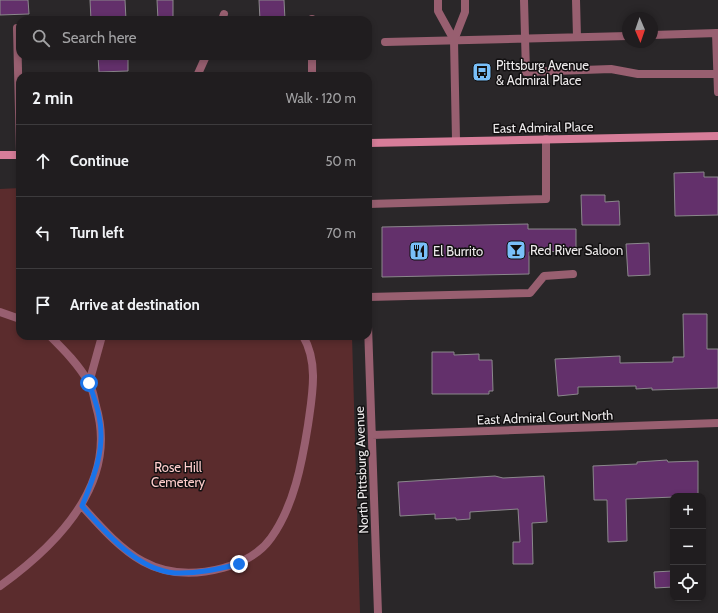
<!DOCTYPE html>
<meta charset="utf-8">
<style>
:root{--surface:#201d1f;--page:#282628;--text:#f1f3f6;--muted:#a2a2a4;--line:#3d3b3d}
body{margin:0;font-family:Cabin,sans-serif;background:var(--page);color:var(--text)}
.controls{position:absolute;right:12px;bottom:12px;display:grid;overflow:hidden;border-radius:8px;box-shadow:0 2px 6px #0003}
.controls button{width:36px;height:36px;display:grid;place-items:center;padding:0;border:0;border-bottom:1px solid var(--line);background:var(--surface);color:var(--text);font:20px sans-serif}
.compass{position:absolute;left:622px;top:12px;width:36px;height:36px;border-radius:50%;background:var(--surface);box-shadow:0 2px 6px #0003;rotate:178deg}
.stop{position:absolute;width:12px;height:12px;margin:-9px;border:3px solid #1a73e8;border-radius:50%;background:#fff}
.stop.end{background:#1a73e8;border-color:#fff;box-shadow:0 1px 4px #0008}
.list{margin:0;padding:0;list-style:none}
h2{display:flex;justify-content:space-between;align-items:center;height:52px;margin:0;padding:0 16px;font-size:17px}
h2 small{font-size:13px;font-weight:400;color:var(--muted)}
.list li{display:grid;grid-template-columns:26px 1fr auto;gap:12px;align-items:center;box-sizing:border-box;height:72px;padding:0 16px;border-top:1px solid var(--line)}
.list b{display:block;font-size:15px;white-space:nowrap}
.list em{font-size:13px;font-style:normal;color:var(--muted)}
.icon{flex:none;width:22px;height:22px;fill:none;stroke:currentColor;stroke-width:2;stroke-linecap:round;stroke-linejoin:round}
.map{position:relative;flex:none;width:718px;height:613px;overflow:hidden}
.search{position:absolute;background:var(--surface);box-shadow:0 2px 6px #0003;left:16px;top:16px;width:356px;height:44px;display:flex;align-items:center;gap:10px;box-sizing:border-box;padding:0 14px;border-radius:12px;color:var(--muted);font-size:15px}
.panel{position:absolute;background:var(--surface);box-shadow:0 2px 6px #0003;left:16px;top:72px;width:356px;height:268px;border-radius:12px}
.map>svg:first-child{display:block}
.green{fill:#5b2c2d}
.building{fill:#63306b;stroke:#8b888c}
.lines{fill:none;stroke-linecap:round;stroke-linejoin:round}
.service{stroke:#985f70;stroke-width:8}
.minor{stroke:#985f70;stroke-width:8}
.tertiary{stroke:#985f70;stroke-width:8}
.secondary{stroke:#d77d99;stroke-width:8}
.route{stroke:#1a73e8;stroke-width:5}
.labels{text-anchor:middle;stroke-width:3;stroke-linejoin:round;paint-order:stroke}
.poi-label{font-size:13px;fill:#edeaeb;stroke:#121011;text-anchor:start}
.street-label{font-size:13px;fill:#edeaeb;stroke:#121011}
.park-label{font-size:13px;fill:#fecdcc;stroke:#121011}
</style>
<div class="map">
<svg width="718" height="613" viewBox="0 0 718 613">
<rect width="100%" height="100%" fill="#2a2729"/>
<path class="green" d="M20,188v148h332l8,277h-360v-424z"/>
<path class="building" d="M0,0h28l1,14 -29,1z
M90,0h35l1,20h-35z
M157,0h16v20h-15z
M259,0h25l1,20h-25z
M98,56h30v15l-29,1z
M704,172v5h14v38l-43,1 -1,-43z
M581,195h24v7l14,-1 1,24h-38z
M528,224v5h48v22l-47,1v22l-147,3v-50z
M649,243l1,32 -22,1 -2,-32z
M683,314h24v35h11v39l-66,2v-2l-16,1v-3l-58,1v7l-20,2 -3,-37 65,-3v7l53,-1v-5h11z
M432,352h22v3l25,-1v6h13l1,31h-4v3h-57z
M667,460l1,2 30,-1v35l-72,3 1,42 -19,1 -1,-42h-13l-1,-34 44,-2v-2z
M495,476l8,2 41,-2 3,46 -15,1 1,41h-20v-22h7l-2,-33 -48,3v7l-14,1v-2l-21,1v-5l-35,2 -2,-34z
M672,571l1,16 -18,1 -1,-16z"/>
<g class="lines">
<path class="service" d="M524,0l2,72 85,-3 27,5h80
M576,0l1,37
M312,19v1
M222,20l2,-6
M17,28l3,126
M716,33l2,59
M652,35l66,-2
M385,42l243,-6
M312,56v20
M197,76l9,-20
M368,204l178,-5v-60
M368,297l162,-4 14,-17 29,-2
M0,312l20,7
M89,383l13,-47
M82,506c42,47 73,80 141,62 19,-5 36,-13 48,-30 23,-32 31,-75 37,-113 4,-29 11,-62 -5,-89
M0,586c57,-41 119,-103 96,-180 -2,-8 -3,-17 -7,-23 -10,-18 -25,-33 -39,-47"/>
<path class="minor" d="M368,326l10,287
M372,435l346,-12"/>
<path class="tertiary" d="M438,0v11l16,29
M456,140l-2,-100 11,-28v-12"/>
<path class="secondary" d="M368,143l350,-7
M0,155h20"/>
</g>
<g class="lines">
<path class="route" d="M89,383c4,11 8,22 10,33 7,32 -5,61 -17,90 23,26 55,64 93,67 22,1 43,-4 64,-9"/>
</g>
<defs>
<symbol id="bus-square" viewBox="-11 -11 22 22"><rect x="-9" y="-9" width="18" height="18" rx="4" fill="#79bff8" stroke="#121011"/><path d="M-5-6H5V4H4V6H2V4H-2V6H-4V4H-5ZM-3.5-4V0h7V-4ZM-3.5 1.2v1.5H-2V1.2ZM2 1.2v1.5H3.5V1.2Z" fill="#111"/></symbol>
<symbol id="bar-square" viewBox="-11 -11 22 22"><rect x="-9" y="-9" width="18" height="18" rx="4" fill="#79bff8" stroke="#121011"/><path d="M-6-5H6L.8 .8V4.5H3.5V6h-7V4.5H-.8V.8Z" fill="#111"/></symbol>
<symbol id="restaurant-square" viewBox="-11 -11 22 22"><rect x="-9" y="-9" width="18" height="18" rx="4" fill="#79bff8" stroke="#121011"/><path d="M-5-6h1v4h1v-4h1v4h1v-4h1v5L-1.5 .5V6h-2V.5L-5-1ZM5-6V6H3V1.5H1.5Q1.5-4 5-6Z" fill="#111"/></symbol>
</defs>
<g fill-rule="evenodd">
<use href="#bus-square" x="471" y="61" width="22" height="22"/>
<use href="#bar-square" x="505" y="239" width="22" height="22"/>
<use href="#restaurant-square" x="408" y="240" width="22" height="22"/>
</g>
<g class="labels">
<g class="poi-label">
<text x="496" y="70">Pittsburg Avenue<tspan x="496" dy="15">&amp; Admiral Place</tspan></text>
<text x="530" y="255">Red River Saloon</text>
<text x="433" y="256">El Burrito</text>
</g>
<g class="street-label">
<text transform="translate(543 127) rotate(-1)" y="5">East Admiral Place</text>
<text transform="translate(545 417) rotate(-2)" y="5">East Admiral Court North</text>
<text transform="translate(361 470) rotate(-92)" y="5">North Pittsburg Avenue</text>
</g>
<g class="park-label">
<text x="178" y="472">Rose Hill<tspan x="178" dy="15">Cemetery</tspan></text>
</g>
</g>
</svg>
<div class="controls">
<button>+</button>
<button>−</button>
<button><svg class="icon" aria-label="locate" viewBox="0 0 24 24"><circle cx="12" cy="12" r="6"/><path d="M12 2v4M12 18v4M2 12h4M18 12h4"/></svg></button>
</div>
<svg class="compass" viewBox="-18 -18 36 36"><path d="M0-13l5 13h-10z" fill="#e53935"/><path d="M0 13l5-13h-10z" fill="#a2a2a4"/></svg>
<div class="stop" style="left:89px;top:383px"></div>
<div class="stop end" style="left:239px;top:564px"></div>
<div class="search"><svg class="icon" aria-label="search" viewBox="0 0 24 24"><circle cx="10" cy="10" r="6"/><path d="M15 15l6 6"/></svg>Search here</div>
<section class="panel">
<h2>2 min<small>Walk · 120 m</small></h2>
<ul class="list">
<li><svg class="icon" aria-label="ahead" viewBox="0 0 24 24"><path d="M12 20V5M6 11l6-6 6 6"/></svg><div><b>Continue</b></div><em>50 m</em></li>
<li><svg class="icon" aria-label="left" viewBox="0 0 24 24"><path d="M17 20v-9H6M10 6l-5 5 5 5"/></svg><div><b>Turn left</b></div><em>70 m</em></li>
<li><svg class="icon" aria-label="arrive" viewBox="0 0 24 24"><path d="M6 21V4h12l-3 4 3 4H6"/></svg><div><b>Arrive at destination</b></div></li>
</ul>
</section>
</div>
